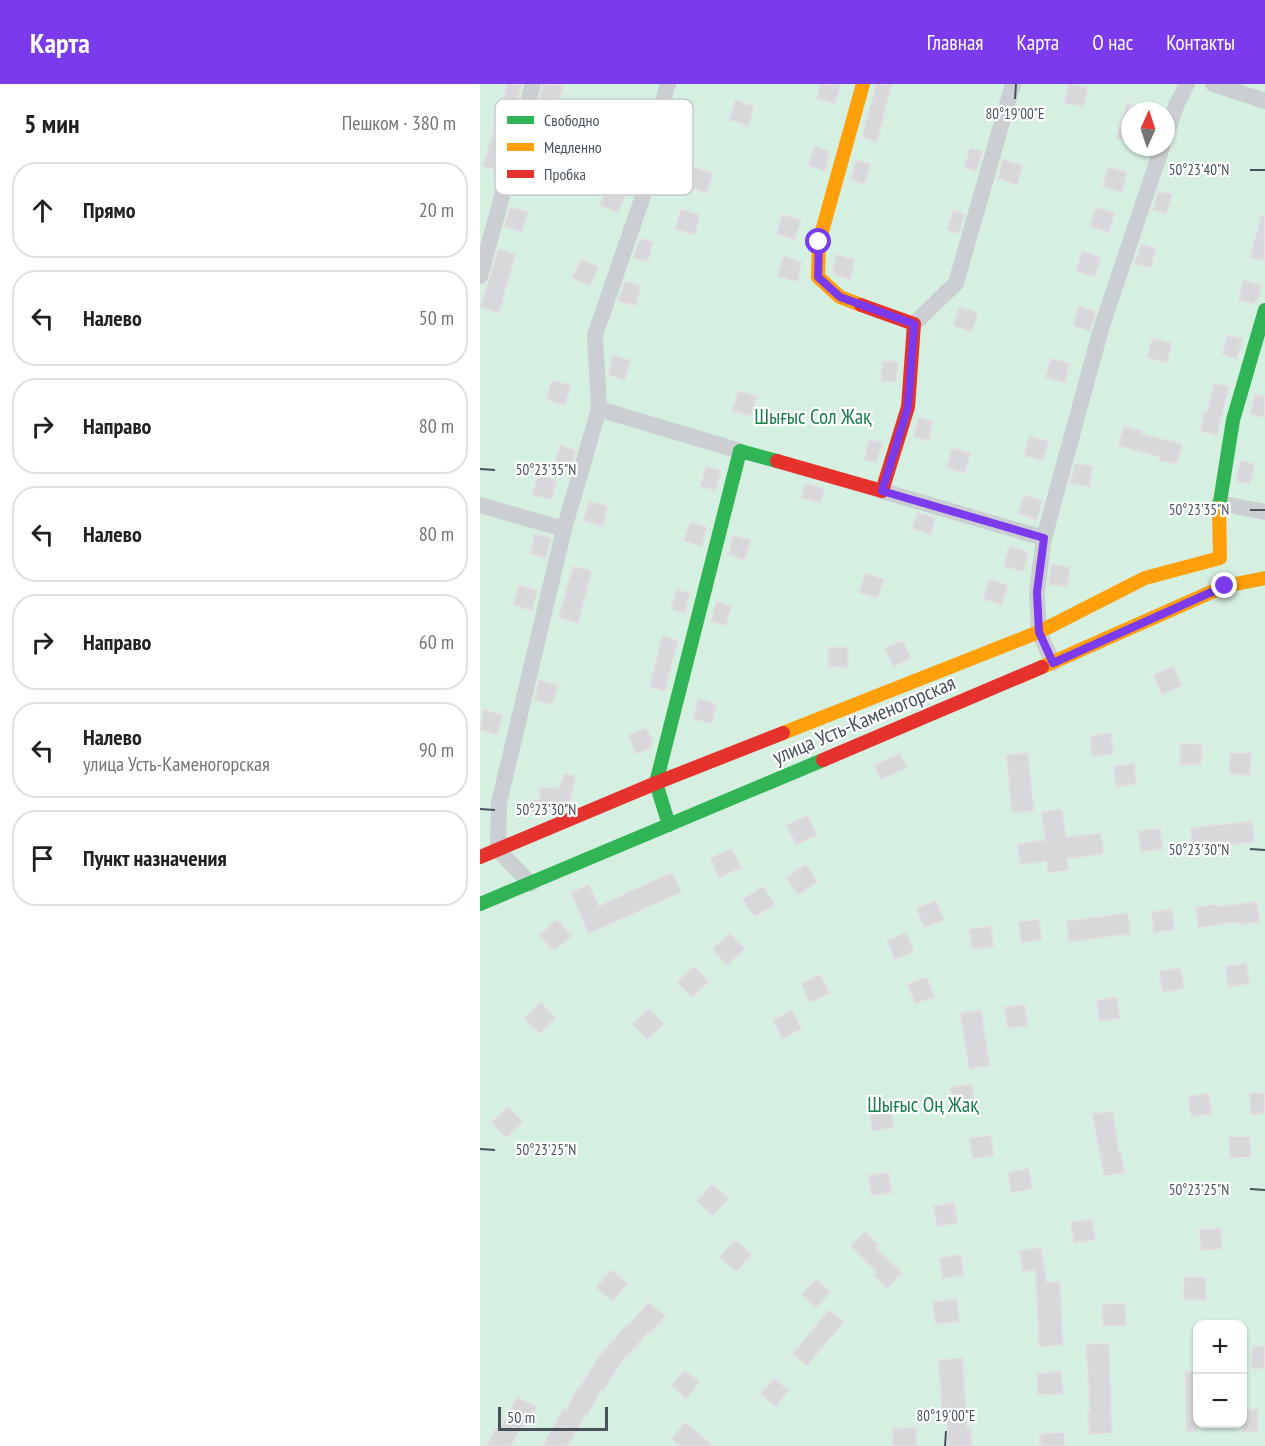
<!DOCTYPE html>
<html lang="ru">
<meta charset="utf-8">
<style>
:root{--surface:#fff;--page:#f6f6f6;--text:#202124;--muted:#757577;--line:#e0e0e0;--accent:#7c3aed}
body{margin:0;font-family:"PT Sans Narrow",sans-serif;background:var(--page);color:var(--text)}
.controls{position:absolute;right:18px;bottom:18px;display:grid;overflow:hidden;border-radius:12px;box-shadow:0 2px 4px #0004}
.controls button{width:54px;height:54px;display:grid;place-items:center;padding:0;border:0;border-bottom:2px solid var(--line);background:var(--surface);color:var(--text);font:30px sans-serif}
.compass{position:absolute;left:641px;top:18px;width:54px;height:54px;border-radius:50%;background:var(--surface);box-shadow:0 2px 4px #0004;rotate:3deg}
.scale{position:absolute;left:18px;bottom:15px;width:110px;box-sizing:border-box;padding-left:6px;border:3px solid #47525d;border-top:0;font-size:16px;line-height:21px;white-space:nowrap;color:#47525d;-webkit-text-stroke:4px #fff;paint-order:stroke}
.stop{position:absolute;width:18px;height:18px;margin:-14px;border:4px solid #7c3aed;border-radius:50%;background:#fff}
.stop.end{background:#7c3aed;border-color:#fff;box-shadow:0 2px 6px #0008}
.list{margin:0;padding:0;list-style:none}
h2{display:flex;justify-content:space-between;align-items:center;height:78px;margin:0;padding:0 24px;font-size:26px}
h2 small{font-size:20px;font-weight:400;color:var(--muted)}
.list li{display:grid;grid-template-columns:39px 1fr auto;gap:18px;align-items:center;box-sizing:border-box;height:96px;margin:0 12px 12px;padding:0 12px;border:2px solid var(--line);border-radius:24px}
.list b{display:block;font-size:22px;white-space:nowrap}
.list p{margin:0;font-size:20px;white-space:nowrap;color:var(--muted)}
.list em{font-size:20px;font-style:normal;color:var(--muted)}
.icon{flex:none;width:33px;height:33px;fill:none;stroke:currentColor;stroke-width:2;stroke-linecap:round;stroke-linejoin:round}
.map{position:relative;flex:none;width:785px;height:1362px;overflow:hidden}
header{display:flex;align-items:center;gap:36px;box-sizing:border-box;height:84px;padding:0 30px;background:var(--accent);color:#fff}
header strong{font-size:28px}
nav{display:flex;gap:33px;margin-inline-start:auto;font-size:21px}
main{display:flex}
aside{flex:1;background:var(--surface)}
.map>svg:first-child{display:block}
.green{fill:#d5efe0;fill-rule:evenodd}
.building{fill:#d8d8da;stroke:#e2e2e3;stroke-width:1.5}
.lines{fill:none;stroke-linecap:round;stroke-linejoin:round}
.street{stroke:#cccfd1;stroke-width:16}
.fast{stroke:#30b455;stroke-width:14}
.slow{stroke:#ff9f0a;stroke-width:14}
.jam{stroke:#e5322d;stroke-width:14}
.route{stroke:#7c3aed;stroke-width:8}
.ticks{fill:none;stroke:#47525d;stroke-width:2}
.labels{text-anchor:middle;stroke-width:4.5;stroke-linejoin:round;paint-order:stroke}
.park-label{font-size:21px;fill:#187e4c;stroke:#fff}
.street-label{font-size:21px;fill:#47525d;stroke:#fff}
.key{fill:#fff;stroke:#c8cbce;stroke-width:1.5}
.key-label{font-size:16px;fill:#47525d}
.ticks-label{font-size:15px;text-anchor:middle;fill:#47525d;stroke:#fff;stroke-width:4.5;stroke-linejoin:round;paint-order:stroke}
</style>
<header>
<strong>Карта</strong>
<nav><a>Главная</a><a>Карта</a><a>О нас</a><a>Контакты</a></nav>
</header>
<main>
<aside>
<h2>5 мин<small>Пешком · 380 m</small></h2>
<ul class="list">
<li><svg class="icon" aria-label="ahead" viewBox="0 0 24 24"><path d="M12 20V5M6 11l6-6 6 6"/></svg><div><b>Прямо</b></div><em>20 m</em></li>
<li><svg class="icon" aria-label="left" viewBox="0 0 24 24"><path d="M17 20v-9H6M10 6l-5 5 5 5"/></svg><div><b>Налево</b></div><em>50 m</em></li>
<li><svg class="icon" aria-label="right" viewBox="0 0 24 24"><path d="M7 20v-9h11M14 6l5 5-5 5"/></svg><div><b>Направо</b></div><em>80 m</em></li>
<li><svg class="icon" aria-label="left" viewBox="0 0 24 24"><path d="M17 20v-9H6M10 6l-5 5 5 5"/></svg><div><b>Налево</b></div><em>80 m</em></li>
<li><svg class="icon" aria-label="right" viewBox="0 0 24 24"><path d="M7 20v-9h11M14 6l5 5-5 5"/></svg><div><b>Направо</b></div><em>60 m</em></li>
<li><svg class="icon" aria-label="left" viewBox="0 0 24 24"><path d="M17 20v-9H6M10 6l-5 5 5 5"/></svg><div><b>Налево</b><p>улица Усть-Каменогорская</p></div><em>90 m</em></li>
<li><svg class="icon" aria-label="arrive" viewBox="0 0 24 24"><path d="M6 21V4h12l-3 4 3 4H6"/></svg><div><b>Пункт назначения</b></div></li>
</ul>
</aside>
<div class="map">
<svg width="785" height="1362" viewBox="0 0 785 1362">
<rect width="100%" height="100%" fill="#f1f0f0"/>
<path class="green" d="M0,0h785v1362h-785zM650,27h36v36h-36zM718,1240h44v100h-44z"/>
<path class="building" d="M27,0h15l-24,87 -15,-5z
M63,0l20,2 -16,55 -17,-5z
M340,0h21l-6,20 -19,-5z
M396,0h16l-15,58 -15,-5z
M588,0l20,3 -4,20 -20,-4z
M255,16l19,6 -5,20 -20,-6z
M647,18l3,1v39l-14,-4z
M334,62l16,5 -5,20 -17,-5z
M490,64l13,3 -6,20 -13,-3z
M522,75l21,6 -6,20 -19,-6z
M376,76l15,4 -6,20 -15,-4z
M214,83l19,6 -6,20 -19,-6z
M628,83l19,5 -5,20 -20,-5z
M128,102l18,8 -8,19 -19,-8z
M678,107l14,3 -5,20 -15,-4z
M30,123l18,5 -6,20 -18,-5z
M616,123l19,6 -6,20 -19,-6z
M201,125l19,6 -5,20 -20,-6z
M473,126l12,4 -6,20 -12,-4z
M302,130l19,6 -6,20 -19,-6z
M781,131l4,1v45l-15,-3z
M160,154l13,4 -5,20 -15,-4z
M661,160l15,4 -5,20 -17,-4z
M18,165l18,5 -17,59 -19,-6z
M602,167l19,6 -6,20 -19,-6z
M356,170l19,6 -5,20 -13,-4 -5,-5z
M303,172l19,6 -5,20 -20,-6z
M101,175l18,8 -9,19 -18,-8z
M763,196l19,5 -3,13 -6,6 -15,-4z
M145,197l16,5 -5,20 -18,-5z
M599,222l17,5 -6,20 -17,-5z
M479,223l19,5 -6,20 -19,-6z
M747,251l16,4 -6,20 -15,-4z
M672,254l20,5 -5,20 -20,-5z
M132,271l19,5 -6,20 -17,-5z
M571,274l19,5 -5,20 -20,-5z
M402,277l16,1 -2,20h-15z
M72,296l19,5 -6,20 -19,-5z
M734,299l15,4 -12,48 -17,-4 4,-20h3z
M258,307l19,5 -6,20 -19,-5z
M775,310l10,2v22l-15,-4z
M439,333l14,4 -5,20 -15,-5z
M644,342l19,5 -1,3 41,10 -6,20 -19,-4 1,-3 -41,-11z
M549,352l20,5 -6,20 -19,-5z
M389,356l14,3 -7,20 -12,-3z
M80,361l16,5 -6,20 -16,-5z
M472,364l19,5 -6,20 -19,-5z
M760,376l15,4 -5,20 -14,-3z
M595,379l18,3 -4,21 -19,-4z
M226,382l15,5 -5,20 -16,-5z
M58,391l19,5 -5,20 -20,-5z
M325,399l20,6 -5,14 -19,-5z
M544,411l19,5 -6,20 -19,-6z
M109,417l19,5 -5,20 -20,-5z
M437,428l19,6 -5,17 -19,-6z
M210,437l17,6 -5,20 -18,-6z
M55,450l16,4 -5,21 -16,-5z
M253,451l18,5 -6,20 -17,-5z
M529,462l20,6 -6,20 -19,-6z
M571,480l19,3 -2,20 -19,-2z
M93,482l19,5 -14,52 -20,-5z
M385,489l19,6 -6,19 -19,-5z
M509,495l19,6 -6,20 -19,-6z
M39,501l19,6 -6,20 -19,-6z
M196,505l14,4 -5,20 -14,-4z
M236,517l16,5 -6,20 -15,-5z
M182,552l16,4 -13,51 -16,-4z
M423,556l8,19 -18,8 -8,-19z
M348,563h20v21l-20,-1z
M693,582l9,20 -20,9 -9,-20z
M59,596l19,5 -6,20 -18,-5z
M218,615l19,5 -5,20 -19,-5z
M3,625l20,6 -6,20 -17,-5z
M166,643l7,14 -2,7 -15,6 -8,-19z
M631,648l3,22 -22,3 -2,-21z
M700,659l22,1 -1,21h-21z
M420,669l7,15 -26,12 -7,-15z
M548,669l6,58 -22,2 -6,-58z
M750,669h21l-1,22 -21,-1z
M654,679l3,21 -21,3 -3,-21z
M84,689l12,3 -7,29 -21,9 -16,-1v-14h7l1,-12 19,1z
M582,725l4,28 35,-4 3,21 -37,5 2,11 -21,3 -2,-12 -26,4 -3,-21 28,-4 -4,-28z
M328,731l9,20 -21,10 -10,-20z
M772,737l3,21 -62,7 -3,-21z
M680,744l3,21 -22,3 -3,-21z
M252,764l9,20 -22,10 -9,-20z
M326,780l12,18 -20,13 -12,-18z
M192,788l10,20 -94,42 -17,-42 18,-8 9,21h3z
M283,802l12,19 -21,12 -12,-18z
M456,816l8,20 -20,8 -8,-20z
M777,817l3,21 -21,3 -1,-3 -40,6 -2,-21 21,-3v3z
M692,825l3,21 -21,3 -3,-21z
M648,829l3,21 -62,8 -3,-21z
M77,835l15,17 -18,15 -15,-16z
M559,835l3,21 -21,3 -3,-21z
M511,842l3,21 -22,3 -3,-21z
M427,848l7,20 -20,8 -7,-20z
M250,849l15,16 -18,17 -15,-17z
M766,879l4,21 -22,3 -3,-21z
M214,882l15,16 -17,16 -15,-16z
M701,884l3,21 -22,3 -3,-21z
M340,890l10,19 -20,10 -9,-19z
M447,893l8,20 -20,7 -8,-20z
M637,913l3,22 -21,2 -3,-21z
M61,918l15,16 -17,16 -15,-16z
M545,920l3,22 -21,2 -3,-21z
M169,924l15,16 -17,16 -15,-16z
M312,926l10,19 -20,10 -9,-19z
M501,926l9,56 -21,3 -9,-56z
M492,1000l3,21 -22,3 -3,-21z
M785,1008v21l-14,2 -2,-22z
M729,1009l3,21 -21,3 -3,-21z
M28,1022l15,16 -17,16 -15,-16z
M411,1023l3,21 -22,3 -3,-21z
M633,1027l6,41 2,-1 4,22 -21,3 -12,-62z
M511,1051l3,21 -22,3 -3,-21z
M770,1052l1,21 -21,1 -1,-21z
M549,1084l3,21 -21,4 -3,-21z
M409,1088l3,21 -21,3 -3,-21z
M232,1100l17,14 -16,18 -17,-15z
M474,1118l4,21 -21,4 -4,-21z
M612,1135l3,21 -21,3 -4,-21z
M741,1144l1,21 -21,1 -2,-21z
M385,1147l14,14 -3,3 26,25 -15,16 -14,-14 3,-3 -26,-26z
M255,1155l17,15 -16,18 -17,-15z
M561,1163l6,35h13l3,63 -24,2 -4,-78 -12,3 -4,-21z
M481,1170l3,21 -21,4 -4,-21z
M131,1185l17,15 -15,18 -17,-14z
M704,1193h22v23h-23z
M336,1195l15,13 -15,16 -15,-14z
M477,1215l2,23 -24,2 -2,-23z
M168,1218l18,14 -16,18 -2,-2 -21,25 -1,-1 -23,35 -2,-1 -14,26 -2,-1 -17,31h-25l20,-38 3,2 13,-25 1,1 19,-30 27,-31 2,1z
M645,1219l1,22 -23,1 -1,-22z
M349,1225l15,13 -37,44 -15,-12z
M629,1259l3,90 -23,1 -1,-23h2l-4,-67z
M772,1262h13v23h-14z
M483,1274l4,70 4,-1 1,19h-24l-2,-35h-4l-4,-51z
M204,1286l16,12 -14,17 -15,-13z
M581,1287l2,23 -25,1 -1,-22z
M705,1287h12v61l-11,-1z
M294,1294l15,12 -13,17 -16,-13z
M37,1313l20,10 -12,21 -3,-1 -11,19h-25l11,-20 3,1z
M762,1325h16v23h-16z
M205,1338l29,24h-34l-9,-7z
M436,1343l1,19h-24l-1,-17z
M584,1348l1,14h-25v-12z"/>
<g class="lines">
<path class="street" d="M733,0l52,17
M686,52l10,-30 11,-22
M0,192l53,-192
M434,240l42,-41 57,-199
M119,325l141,42
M402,407l162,47
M739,419l46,9
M0,421l84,24
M573,579l-14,-31 -2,-40 7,-54 57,-209 61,-182
M51,800l-33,-34 1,-47 65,-274 35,-120 -4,-74 48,-139 7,-52 18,-60"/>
<path class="fast" d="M739,424l14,-88 32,-110
M189,741l-13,-42 84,-332 37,10
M0,820l343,-144"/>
<path class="slow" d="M381,221l-21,-8 -22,-20 1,-35 44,-158
M562,583l183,-81 40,-8
M303,649l256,-101 106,-54 75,-20 -1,-50"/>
<path class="jam" d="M297,377l105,30 26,-84 6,-83 -53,-19
M343,676l219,-93
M0,773l176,-74 127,-50"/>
</g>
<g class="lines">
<path class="route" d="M339,158l-1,35 22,20 74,27 -6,83 -26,84 162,47 -7,54 2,40 14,31 172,-77"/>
</g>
<path class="ticks" d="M535,15l1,-15M770,86h15M0,385l15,1M770,426h15M0,725l15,1M770,765l15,1M0,1065l15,1M770,1105l15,1M465,1362l1,-15"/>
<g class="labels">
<g class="park-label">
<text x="333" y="340">Шығыс Сол Жақ</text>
<text x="443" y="1028">Шығыс Оң Жақ</text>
</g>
<g class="street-label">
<text transform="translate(384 636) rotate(-23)" y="7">улица Усть-Каменогорская</text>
</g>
</g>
<rect x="15" y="15" width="198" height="96" rx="9" class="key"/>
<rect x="27" y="32" width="27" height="8" fill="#30b455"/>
<rect x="27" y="59" width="27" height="8" fill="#ff9f0a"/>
<rect x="27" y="86" width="27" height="8" fill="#e5322d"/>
<g class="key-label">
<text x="64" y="42">Свободно</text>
<text x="64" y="69">Медленно</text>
<text x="64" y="96">Пробка</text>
</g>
<g class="ticks-label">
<text x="535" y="35">80°19'00"E</text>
<text x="719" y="91">50°23'40"N</text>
<text x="66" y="391">50°23'35"N</text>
<text x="719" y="431">50°23'35"N</text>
<text x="66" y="731">50°23'30"N</text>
<text x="719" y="771">50°23'30"N</text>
<text x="66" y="1071">50°23'25"N</text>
<text x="719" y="1111">50°23'25"N</text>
<text x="466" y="1337">80°19'00"E</text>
</g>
</svg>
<div class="controls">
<button>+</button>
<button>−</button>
</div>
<svg class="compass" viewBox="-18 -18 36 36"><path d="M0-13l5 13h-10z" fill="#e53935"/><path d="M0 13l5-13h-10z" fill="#757577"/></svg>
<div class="scale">50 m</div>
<div class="stop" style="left:339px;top:158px"></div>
<div class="stop end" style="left:745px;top:502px"></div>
</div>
</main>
